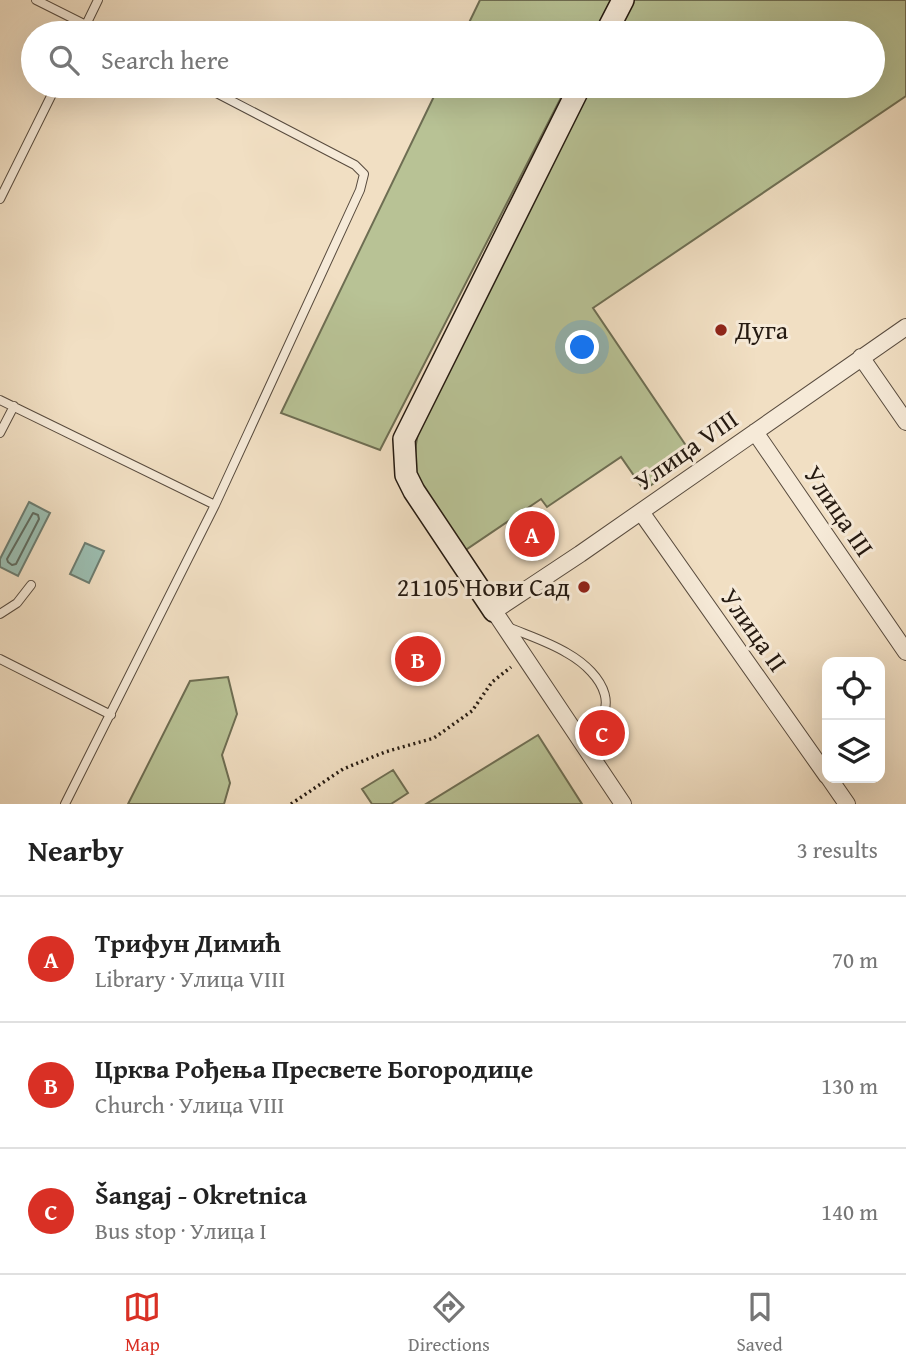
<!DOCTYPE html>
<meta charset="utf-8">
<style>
:root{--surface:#fff;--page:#f6f6f6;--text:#222;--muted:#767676;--line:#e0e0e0;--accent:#d93025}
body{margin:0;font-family:"Gentium Book Plus",serif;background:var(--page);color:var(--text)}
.controls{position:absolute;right:21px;bottom:21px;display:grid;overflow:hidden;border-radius:14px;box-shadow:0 7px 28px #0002}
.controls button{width:63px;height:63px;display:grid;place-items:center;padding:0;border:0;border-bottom:2px solid var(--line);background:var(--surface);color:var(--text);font:35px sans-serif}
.you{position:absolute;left:583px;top:348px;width:24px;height:24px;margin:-18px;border:5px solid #fff;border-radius:50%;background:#1a73e8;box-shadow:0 0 0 10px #1a73e833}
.badge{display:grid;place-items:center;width:46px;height:46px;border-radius:50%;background:var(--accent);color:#fff;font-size:23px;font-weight:700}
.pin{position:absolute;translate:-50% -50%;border:4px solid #fff;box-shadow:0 2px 7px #0006}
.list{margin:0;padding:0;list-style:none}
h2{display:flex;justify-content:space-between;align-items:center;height:91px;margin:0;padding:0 28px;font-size:30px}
h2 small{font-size:23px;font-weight:400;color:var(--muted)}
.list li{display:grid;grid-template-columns:46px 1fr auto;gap:21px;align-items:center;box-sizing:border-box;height:126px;padding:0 28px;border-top:2px solid var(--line)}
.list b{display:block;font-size:26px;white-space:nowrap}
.list p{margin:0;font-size:23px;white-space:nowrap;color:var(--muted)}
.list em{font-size:23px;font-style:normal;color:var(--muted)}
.icon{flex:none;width:38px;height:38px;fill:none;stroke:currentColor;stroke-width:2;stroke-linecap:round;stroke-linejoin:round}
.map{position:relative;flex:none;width:906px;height:804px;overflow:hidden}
.search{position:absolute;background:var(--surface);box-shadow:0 7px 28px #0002;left:21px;right:21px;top:21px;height:77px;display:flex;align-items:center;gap:18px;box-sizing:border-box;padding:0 24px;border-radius:38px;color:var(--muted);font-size:26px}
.sheet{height:469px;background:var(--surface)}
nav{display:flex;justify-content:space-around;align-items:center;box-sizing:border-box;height:98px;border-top:2px solid var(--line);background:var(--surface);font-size:19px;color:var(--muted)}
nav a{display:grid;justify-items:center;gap:4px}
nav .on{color:var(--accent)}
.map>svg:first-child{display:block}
.green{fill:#b8c295;stroke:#6e6e53;stroke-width:2}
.water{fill:#9bbdb0;stroke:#6c7c70;stroke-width:2}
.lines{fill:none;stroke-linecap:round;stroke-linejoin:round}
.shore{stroke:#606c60;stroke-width:2}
.lane-casing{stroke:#584b3e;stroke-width:10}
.street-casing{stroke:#584b3e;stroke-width:18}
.secondary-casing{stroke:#251a11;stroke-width:24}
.path{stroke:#251a11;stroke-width:3.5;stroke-dasharray:2 3.5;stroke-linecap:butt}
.lane{stroke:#f6ead8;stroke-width:8}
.street{stroke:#f6ead8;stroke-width:16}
.secondary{stroke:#f6ead8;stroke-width:21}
.poi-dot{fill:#8f2418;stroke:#f6ead8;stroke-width:2.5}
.labels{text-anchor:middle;stroke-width:6;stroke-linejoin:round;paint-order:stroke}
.poi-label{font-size:26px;fill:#251a11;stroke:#f6ead8;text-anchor:start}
.street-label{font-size:26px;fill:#251a11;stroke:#f6ead8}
</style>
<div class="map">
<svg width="906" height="804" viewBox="0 0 906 804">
<rect width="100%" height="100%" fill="#f1dfc3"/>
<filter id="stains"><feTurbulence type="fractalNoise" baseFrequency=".00286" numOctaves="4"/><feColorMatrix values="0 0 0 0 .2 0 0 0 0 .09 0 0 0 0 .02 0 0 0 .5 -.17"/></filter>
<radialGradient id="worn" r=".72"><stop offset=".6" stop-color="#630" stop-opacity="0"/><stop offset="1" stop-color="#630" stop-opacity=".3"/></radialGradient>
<path class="green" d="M480,0h131l-17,33h-130z
M632,0h274v96l-313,212 100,148 -49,34 -23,-33 -74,50 -6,-8 -77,52 -46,-68c-4,-17 -4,-33 0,-50l171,-347h284v-53h-258z
M439,86h128l-187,364 -99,-37z
M228,677l9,37 -15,41 8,28 -6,21h-96l62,-123z
M538,735l44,69h-156z
M393,770l15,23 -17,11h-19l-10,-15z"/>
<path class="water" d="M29,502l21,11 -32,63 -18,-9v-8z
M85,543l19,8 -15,32 -19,-9z"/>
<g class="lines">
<path class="shore" d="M33,513l5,2 1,4 -23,45 -4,1 -4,-3 -1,-3z"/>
<defs>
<path id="lane" d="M36,0l66,33
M82,33l16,-33
M0,199l56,-113
M0,400l215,105
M0,433l14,-27
M0,614l17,-11 14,-18
M508,627c19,8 41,15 59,26 37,21 60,61 10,83
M0,659l111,56
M65,804l150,-299 145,-315 4,-16 -9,-9 -152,-79"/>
<path id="street" d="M861,357l45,65
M755,432l151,220
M641,512l186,264
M829,778l18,26
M623,804l-129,-193 86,-57 326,-227"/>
<path id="secondary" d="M606,33l17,-33
M494,611l-80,-120 -8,-16 -2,-36 176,-353"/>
</defs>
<use href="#lane" class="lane-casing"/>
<use href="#street" class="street-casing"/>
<use href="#secondary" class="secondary-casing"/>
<path class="path" d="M291,804l52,-35 42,-17 49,-14 38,-27 20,-29 19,-15"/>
<use href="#lane" class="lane"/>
<use href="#street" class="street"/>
<use href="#secondary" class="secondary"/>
</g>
<g class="poi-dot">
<circle cx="721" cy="330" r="7"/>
<circle cx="584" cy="587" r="7"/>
</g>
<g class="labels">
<g class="poi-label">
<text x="735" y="339">Дуга</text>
<text x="570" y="596" text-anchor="end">21105 Нови Сад</text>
</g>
<g class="street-label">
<text transform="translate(686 450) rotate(-35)" y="9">Улица VIII</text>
<text transform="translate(839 511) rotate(56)" y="9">Улица III</text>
<text transform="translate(754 630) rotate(55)" y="9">Улица II</text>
</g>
</g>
<rect width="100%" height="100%" filter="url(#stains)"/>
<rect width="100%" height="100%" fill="url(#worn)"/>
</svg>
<div class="controls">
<button><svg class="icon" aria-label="locate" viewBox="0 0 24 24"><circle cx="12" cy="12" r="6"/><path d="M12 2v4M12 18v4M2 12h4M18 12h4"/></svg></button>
<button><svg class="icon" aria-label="layers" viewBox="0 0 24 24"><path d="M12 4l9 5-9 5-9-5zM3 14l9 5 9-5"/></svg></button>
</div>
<div class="you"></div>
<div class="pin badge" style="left:532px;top:534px">A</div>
<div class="pin badge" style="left:418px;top:659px">B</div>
<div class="pin badge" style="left:602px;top:733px">C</div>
<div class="search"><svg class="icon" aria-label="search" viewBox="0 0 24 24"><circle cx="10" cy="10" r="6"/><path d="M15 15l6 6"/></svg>Search here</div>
</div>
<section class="sheet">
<h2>Nearby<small>3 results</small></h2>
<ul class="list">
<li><span class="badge">A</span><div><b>Трифун Димић</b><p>Library · Улица VIII</p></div><em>70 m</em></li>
<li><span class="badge">B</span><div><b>Црква Рођења Пресвете Богородице</b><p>Church · Улица VIII</p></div><em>130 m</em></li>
<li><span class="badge">C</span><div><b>Šangaj - Okretnica</b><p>Bus stop · Улица I</p></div><em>140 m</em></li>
</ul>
</section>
<nav>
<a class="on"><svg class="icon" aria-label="map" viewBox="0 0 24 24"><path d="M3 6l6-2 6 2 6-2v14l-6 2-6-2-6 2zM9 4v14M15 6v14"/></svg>Map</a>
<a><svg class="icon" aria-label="directions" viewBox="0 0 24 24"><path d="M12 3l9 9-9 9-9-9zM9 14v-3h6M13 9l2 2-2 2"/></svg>Directions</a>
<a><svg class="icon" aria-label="saved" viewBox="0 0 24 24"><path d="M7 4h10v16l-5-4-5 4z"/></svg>Saved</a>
</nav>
